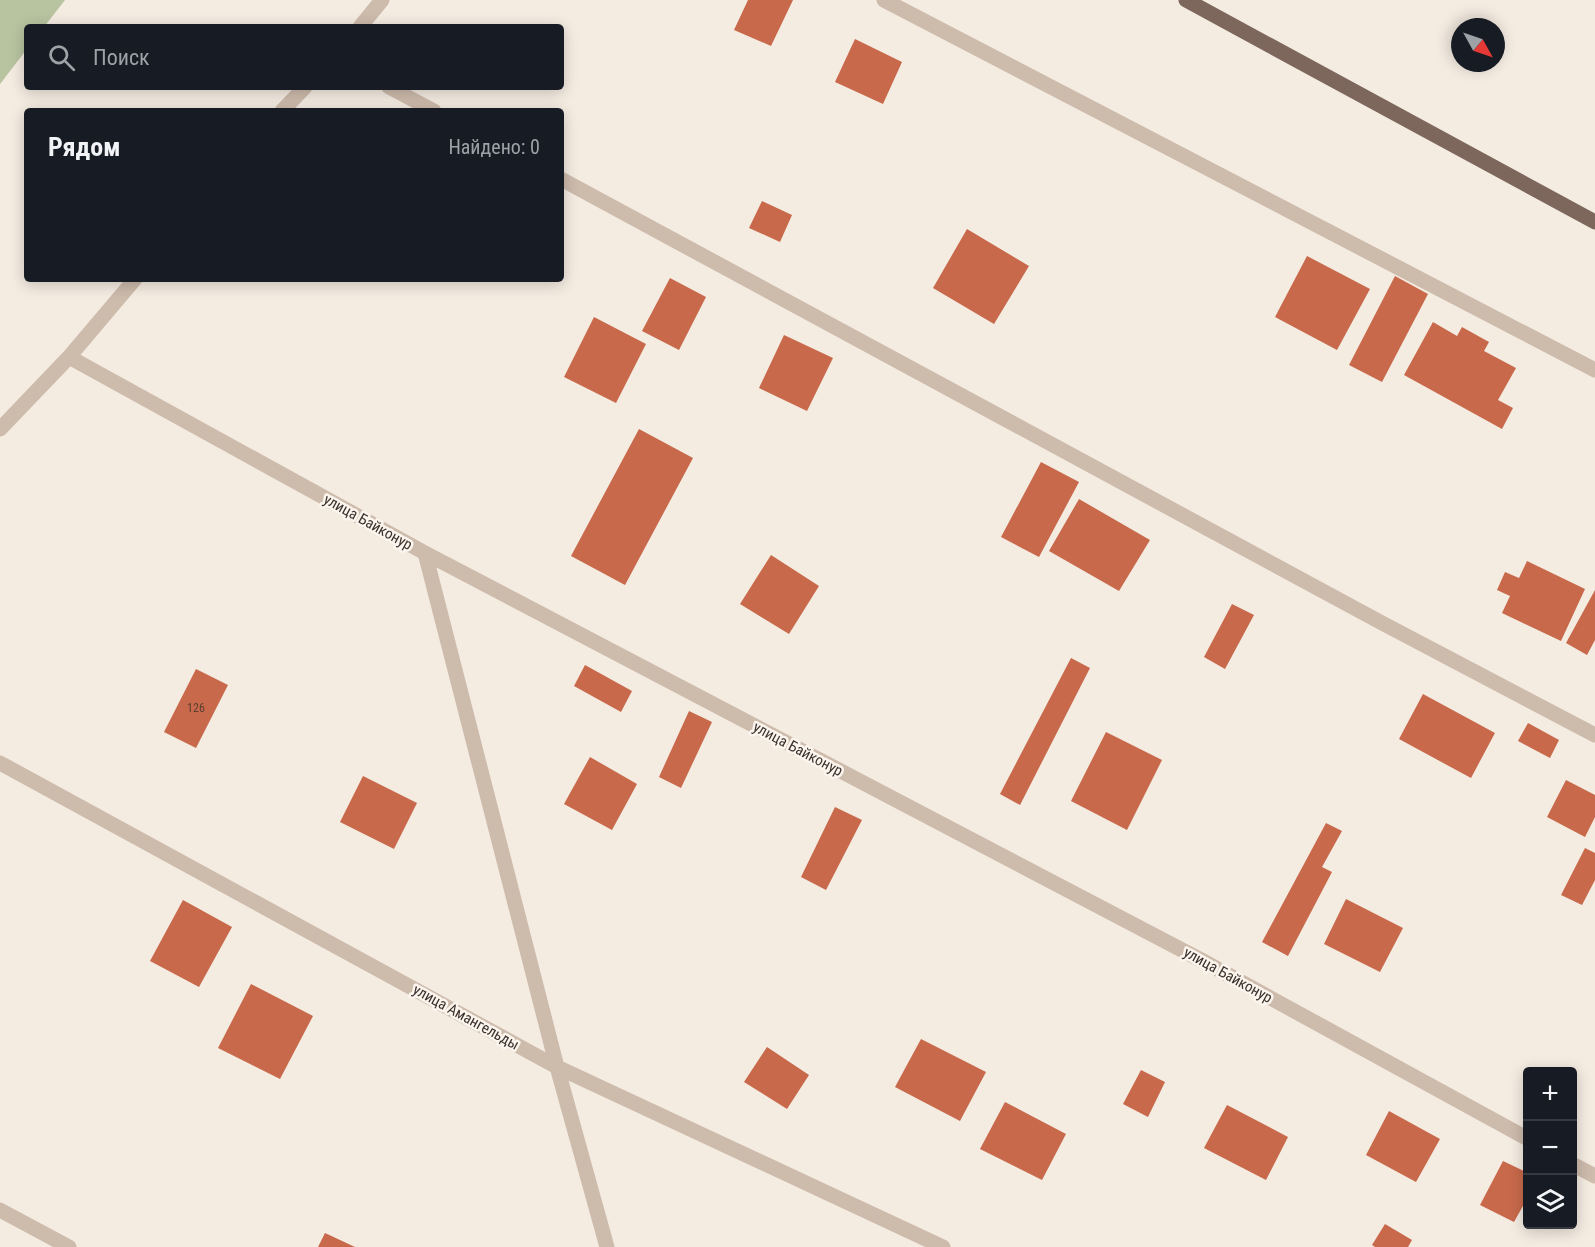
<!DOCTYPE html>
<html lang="ru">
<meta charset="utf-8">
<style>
:root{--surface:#171b24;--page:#242831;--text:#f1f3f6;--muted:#9ea1a6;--line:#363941}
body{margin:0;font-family:"Roboto Condensed",sans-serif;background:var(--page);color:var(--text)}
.controls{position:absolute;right:18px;bottom:18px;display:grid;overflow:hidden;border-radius:6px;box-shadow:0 3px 15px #0003}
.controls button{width:54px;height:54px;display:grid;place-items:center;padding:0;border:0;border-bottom:2px solid var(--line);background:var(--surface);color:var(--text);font:30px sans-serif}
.compass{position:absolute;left:1451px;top:18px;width:54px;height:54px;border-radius:50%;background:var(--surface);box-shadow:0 3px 15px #0003;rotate:130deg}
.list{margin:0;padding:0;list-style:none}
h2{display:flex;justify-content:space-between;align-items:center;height:78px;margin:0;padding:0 24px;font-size:26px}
h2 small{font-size:20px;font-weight:400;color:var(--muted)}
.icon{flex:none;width:33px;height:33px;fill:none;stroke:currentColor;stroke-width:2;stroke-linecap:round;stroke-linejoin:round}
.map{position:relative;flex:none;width:1595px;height:1247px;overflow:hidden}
.search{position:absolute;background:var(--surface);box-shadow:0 3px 15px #0003;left:24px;top:24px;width:540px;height:66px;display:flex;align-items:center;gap:15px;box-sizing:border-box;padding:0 21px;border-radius:6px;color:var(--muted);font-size:22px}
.panel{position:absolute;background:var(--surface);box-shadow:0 3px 15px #0003;left:24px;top:108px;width:540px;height:174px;border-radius:6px}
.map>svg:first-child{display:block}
.green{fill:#b8c4a0}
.building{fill:#c8694b}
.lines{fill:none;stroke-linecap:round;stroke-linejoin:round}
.minor{stroke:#cdbbac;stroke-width:15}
.major{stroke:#7d675c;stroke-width:15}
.labels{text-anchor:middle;stroke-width:5;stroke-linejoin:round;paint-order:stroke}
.number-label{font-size:12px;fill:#5e3e33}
.street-label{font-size:15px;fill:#3b302b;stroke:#fbf5ee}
</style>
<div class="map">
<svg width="1595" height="1247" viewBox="0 0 1595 1247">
<rect width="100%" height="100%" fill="#f4ebe1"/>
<path class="green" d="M0,0h65l-21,27h-17v22l-27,35z"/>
<path class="building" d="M748,0h45l-22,46 -37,-16z
M855,39l47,23 -19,42 -48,-22z
M762,201l30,14 -12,27 -31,-14z
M967,229l62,37 -35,58 -61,-36z
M1307,256l63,33 -33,61 -62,-33z
M1395,276l33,18 -46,88 -33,-17z
M670,278l36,19 -27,53 -37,-19z
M594,317l52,27 -30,59 -52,-26z
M1433,322l24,14 5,-9 27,15 -5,9 32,17 -18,32 15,8 -11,21 -98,-54z
M784,335l49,23 -26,53 -48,-23z
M639,429l54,29 -68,127 -54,-29z
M1041,462l38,20 -40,75 -38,-20z
M1079,499l71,41 -31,51 -70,-40z
M771,555l48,31 -30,48 -49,-30z
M1527,561l58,28 -24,52 -59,-28 8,-17 -13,-6 8,-18 14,6z
M1595,590v50l-8,15 -21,-12z
M1232,604l22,11 -29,54 -21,-12z
M1071,658l19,10 -70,137 -20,-11z
M585,665l47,26 -11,21 -47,-26z
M196,669l32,16 -32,63 -32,-16z
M1423,694l72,39 -24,45 -72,-39z
M689,711l23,11 -31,66 -22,-11z
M1528,723l31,17 -9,18 -32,-17z
M1106,732l56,28 -35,70 -56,-29z
M590,757l47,27 -25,46 -48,-26z
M363,776l54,27 -23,46 -54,-27z
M1566,780l29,15v22l-10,20 -38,-20z
M835,807l27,13 -36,70 -25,-13z
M1326,823l16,8 -20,36 10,5 -44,84 -26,-14z
M1585,848l10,5v27l-13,25 -21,-10z
M1346,899l57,29 -23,44 -56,-28z
M183,900l49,27 -33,60 -49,-26z
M251,984l62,32 -33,63 -62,-31z
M921,1039l65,33 -26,49 -65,-34z
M767,1047l42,28 -22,34 -43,-27z
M1141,1070l24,12 -17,35 -25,-13z
M1005,1102l61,32 -24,46 -62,-31z
M1227,1105l61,32 -22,43 -62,-32z
M1389,1111l51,28 -24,43 -50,-27z
M1503,1161l25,12v24l-14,25 -34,-17z
M1385,1224l27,16 -4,7h-33l-3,-2z
M325,1233l30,14h-37z"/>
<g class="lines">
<path class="minor" d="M884,0l711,370
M360,27l22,-27
M389,87l45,24
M282,111l23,-24
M561,179l821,444 213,112
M69,357l356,196 778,408 325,178
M0,429l69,-72 66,-78
M425,553l132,514 50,180
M0,763l557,304 386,180
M1572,1164l23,12
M0,1210l69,37"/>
<path class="major" d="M1186,0l409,222"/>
</g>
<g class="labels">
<g class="number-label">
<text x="196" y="712">126</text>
</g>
<g class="street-label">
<text transform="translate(368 522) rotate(29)" y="5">улица Байконур</text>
<text transform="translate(798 749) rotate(28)" y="5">улица Байконур</text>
<text transform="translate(1228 975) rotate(29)" y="5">улица Байконур</text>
<text transform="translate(466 1017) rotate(29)" y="5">улица Амангельды</text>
</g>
</g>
</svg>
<div class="controls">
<button>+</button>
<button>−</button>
<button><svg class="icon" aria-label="layers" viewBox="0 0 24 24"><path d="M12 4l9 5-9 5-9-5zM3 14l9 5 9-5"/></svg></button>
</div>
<svg class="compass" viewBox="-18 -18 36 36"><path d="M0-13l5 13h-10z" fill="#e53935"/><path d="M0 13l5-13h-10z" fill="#9ea1a6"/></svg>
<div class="search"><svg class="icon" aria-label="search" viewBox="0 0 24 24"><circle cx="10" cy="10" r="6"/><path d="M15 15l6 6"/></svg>Поиск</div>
<section class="panel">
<h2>Рядом<small>Найдено: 0</small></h2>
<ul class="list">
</ul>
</section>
</div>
